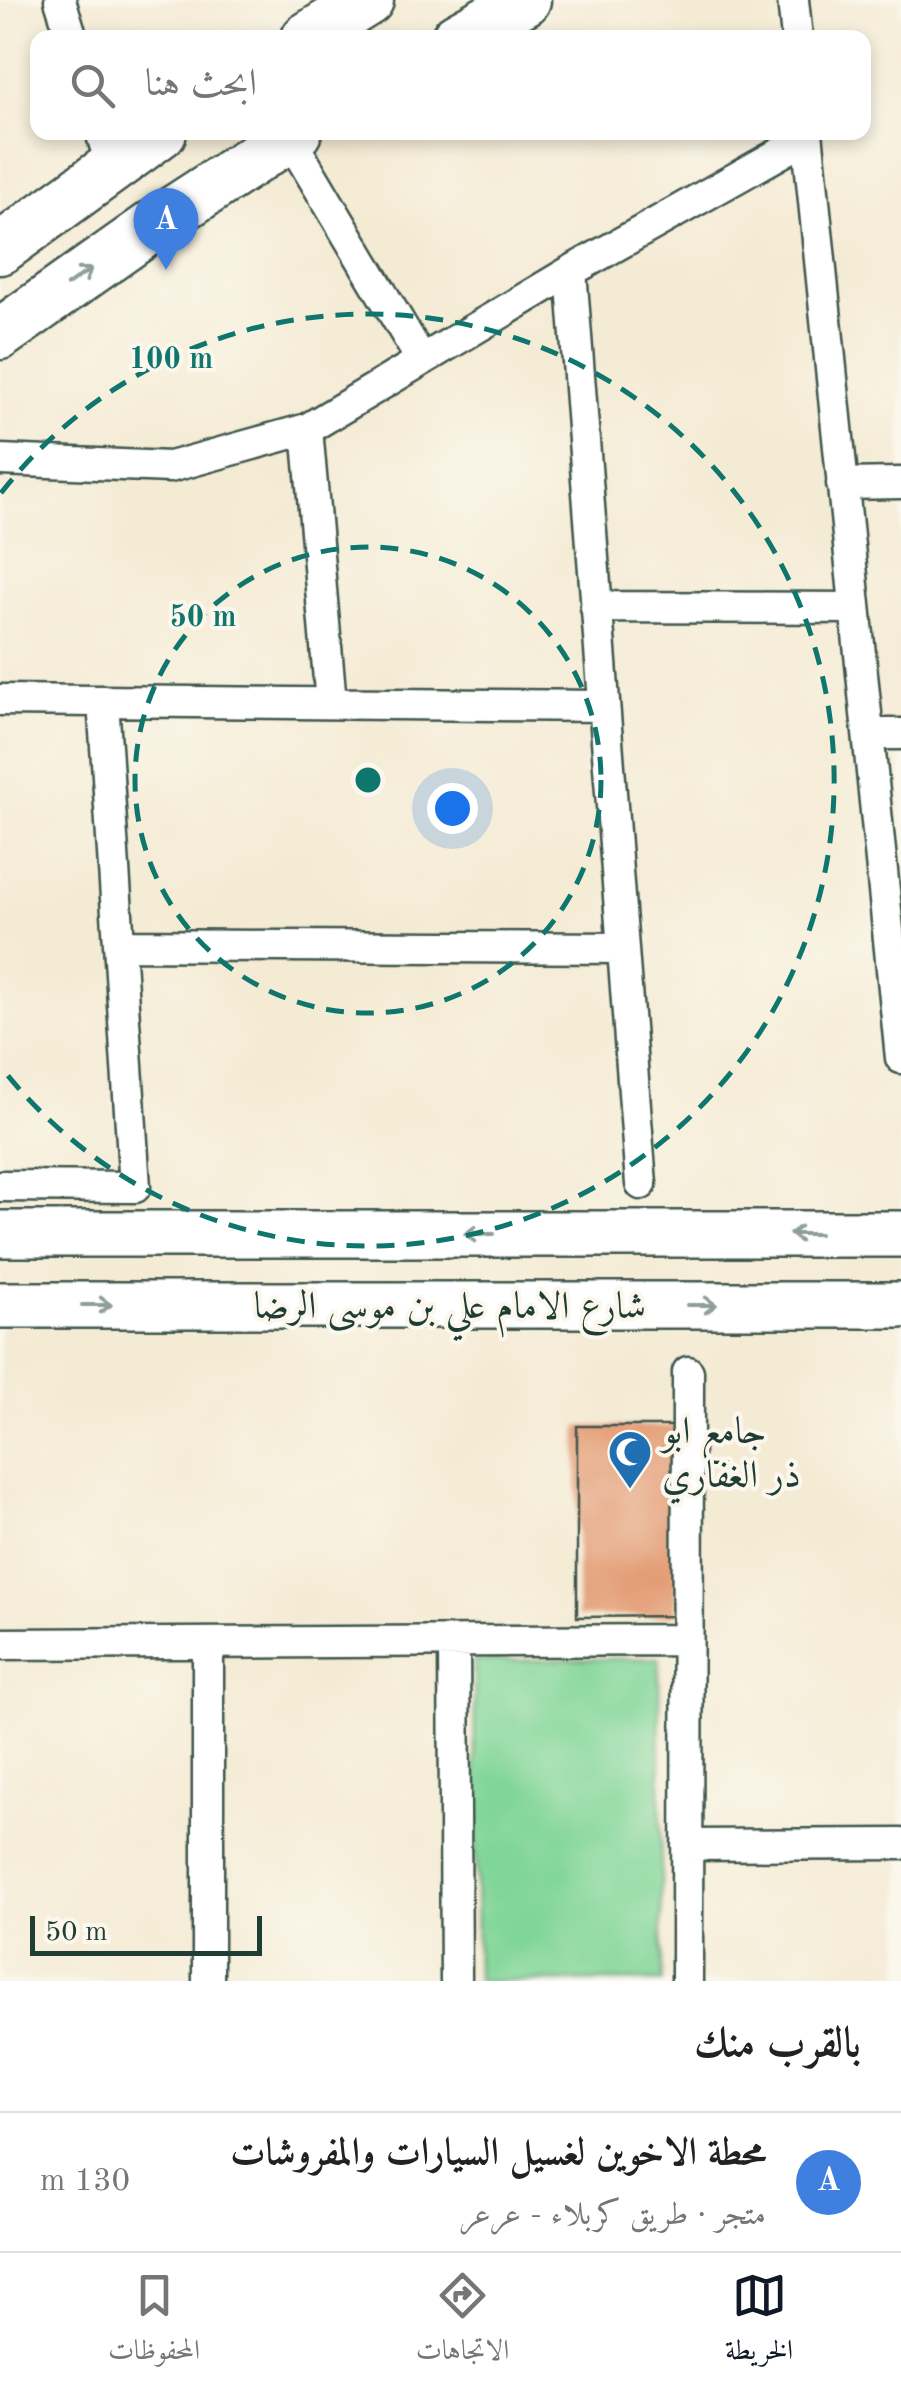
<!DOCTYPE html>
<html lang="ar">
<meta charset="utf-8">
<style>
:root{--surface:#fff;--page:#f6f6f6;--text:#222;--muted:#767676;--line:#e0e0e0;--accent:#111827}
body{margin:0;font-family:"Old Standard TT",Amiri,serif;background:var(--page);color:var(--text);direction:rtl}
.scale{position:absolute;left:30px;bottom:25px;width:232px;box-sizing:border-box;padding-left:10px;border:5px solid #1f3d34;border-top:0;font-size:28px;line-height:35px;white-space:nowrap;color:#1f3d34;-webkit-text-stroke:8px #fbf7ec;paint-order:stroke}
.you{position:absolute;left:452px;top:808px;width:35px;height:35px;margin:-25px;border:8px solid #fff;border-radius:50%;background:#1a73e8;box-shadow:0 0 0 15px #1a73e833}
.badge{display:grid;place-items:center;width:65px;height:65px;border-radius:50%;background:var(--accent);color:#fff;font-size:32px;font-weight:700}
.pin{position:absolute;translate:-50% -82px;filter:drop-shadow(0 2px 5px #0008)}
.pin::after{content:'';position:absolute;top:52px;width:35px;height:30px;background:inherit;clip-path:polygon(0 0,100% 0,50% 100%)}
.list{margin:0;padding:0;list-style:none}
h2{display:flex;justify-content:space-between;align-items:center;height:130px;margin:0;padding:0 40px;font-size:42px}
h2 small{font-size:32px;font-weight:400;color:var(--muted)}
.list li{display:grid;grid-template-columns:65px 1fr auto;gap:30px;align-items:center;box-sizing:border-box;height:140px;padding:0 40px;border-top:2px solid var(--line)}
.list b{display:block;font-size:38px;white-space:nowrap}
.list p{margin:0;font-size:32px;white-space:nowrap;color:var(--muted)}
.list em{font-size:32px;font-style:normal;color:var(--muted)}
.icon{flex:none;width:55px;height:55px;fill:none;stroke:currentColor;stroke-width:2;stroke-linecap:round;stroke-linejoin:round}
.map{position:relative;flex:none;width:901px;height:1981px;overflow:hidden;direction:ltr}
.search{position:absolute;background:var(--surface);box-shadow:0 5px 15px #0003;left:30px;right:30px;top:30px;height:110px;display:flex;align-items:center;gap:25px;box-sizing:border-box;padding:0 35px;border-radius:20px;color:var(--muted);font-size:38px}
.sheet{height:270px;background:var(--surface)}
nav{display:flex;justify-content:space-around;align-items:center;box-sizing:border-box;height:140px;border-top:2px solid var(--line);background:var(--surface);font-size:28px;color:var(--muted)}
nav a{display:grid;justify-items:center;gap:5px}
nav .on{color:var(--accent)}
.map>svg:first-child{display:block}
.green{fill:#80d598;stroke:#508966;stroke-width:2.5}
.building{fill:#e39c74}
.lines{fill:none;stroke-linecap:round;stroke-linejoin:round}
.street-casing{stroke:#3f574c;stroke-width:35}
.secondary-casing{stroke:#3f574c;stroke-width:50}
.primary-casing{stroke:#3f574c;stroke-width:55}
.street{stroke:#fff;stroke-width:30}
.secondary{stroke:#fff;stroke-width:45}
.primary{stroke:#fff;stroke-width:50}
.oneway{stroke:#8f9e9a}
.ring{fill:none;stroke:#0f766e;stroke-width:5;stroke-dasharray:18 12}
.labels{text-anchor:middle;stroke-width:8;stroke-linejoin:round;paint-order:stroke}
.street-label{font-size:38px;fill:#1f3d34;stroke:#fbf7ec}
.poi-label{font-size:38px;fill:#1f3d34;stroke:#fbf7ec;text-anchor:start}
.centre{fill:#0f766e;stroke:#fbf7ec;stroke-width:5}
.ring-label{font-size:30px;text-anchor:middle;font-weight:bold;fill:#0f766e;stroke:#fbf7ec;stroke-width:8;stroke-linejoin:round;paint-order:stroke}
</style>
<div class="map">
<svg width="901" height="1981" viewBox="0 0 901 1981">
<rect width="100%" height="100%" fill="#fbf7ec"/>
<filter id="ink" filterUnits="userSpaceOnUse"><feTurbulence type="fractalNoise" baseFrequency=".01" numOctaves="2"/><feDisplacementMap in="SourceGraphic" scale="20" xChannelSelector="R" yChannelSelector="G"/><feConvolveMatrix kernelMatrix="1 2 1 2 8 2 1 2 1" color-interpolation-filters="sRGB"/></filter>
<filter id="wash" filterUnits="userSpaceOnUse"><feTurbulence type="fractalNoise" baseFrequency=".0048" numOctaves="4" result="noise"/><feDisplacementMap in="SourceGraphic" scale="40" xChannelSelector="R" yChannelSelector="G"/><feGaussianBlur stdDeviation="2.25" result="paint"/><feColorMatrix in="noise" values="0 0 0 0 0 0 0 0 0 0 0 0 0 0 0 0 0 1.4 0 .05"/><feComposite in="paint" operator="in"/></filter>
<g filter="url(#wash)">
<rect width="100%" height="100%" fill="#f4ebd4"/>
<path class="green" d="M659,1658l3,323h-185l-3,-320z"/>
<g id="blocks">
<path class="building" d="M577,1426h101l-1,190 -100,1z"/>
</g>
</g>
<g filter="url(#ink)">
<use href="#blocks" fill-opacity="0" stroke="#3f574c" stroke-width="2.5"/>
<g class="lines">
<defs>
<path id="street" d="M60,0l12,38
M793,0l4,38
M101,132l11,35
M807,132l94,926
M289,137l132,222
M571,271l70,913
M307,429l24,274
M0,460l170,7 137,-38 264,-158 236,-133
M842,484l59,-1
M596,607l259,1
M0,700l604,6
M868,734h33
M119,945l503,3
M0,1186l135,1 -32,-486
M454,1642l2,339
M208,1643v338
M0,1644l687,-4
M687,1845l214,-1
M687,1981l1,-609"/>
<path id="secondary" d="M0,1234h901
M0,1305h901"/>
<path id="primary" d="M307,38l61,-38
M457,38l68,-38
M0,249l161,-117
M0,334l167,-118 129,-84"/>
</defs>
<use href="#street" class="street-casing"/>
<use href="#secondary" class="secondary-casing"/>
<use href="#primary" class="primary-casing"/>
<use href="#street" class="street"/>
<use href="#secondary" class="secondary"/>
<use href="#primary" class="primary"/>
</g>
<defs><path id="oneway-shaft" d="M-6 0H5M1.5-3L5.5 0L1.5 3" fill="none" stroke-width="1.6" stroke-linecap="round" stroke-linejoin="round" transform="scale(2.5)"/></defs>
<g class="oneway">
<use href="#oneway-shaft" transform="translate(79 277) rotate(-35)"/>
<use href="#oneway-shaft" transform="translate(479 1234) rotate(180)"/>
<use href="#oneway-shaft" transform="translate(804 1234) rotate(180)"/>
<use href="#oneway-shaft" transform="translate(97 1305)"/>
<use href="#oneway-shaft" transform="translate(702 1305)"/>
</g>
</g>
<g class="ring">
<circle cx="368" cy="780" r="233"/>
<path d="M1 493A466 466 0 1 1 1 1067"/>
</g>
<defs>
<symbol id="mosque-pin" viewBox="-11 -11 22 30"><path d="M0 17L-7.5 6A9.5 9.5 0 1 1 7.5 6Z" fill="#1f6fb2" stroke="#fbf7ec"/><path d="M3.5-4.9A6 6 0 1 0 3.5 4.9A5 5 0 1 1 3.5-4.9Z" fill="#fff"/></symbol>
</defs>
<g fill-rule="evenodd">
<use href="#mosque-pin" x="605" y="1427" width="50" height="68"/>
</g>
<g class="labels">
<g class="street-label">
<text x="450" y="1318">شارع الامام علي بن موسى الرضا</text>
</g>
<g class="poi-label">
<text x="662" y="1443">جامع ابو<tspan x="662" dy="44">ذر الغفاري</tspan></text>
</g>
</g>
<circle cx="368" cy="780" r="15" class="centre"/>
<g class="ring-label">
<text x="171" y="368">100 m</text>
<text x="203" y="626">50 m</text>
</g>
</svg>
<div class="scale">50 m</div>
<div class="you"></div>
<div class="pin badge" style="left:166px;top:270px;background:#3f7fe0">A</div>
<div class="search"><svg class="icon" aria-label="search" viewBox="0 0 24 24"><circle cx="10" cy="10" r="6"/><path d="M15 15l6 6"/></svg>ابحث هنا</div>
</div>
<section class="sheet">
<h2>بالقرب منك<small></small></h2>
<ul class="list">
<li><span class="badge" style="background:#3f7fe0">A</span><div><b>محطة الاخوين لغسيل السيارات والمفروشات</b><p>متجر · طريق كربلاء - عرعر</p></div><em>130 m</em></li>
</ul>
</section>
<nav>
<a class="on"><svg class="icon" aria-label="map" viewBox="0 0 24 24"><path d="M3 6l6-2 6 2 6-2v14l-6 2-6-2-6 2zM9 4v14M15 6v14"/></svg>الخريطة</a>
<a><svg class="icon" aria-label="directions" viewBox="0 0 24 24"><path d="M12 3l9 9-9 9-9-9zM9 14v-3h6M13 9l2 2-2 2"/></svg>الاتجاهات</a>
<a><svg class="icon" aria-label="saved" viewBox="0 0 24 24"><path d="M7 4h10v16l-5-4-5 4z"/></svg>المحفوظات</a>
</nav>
